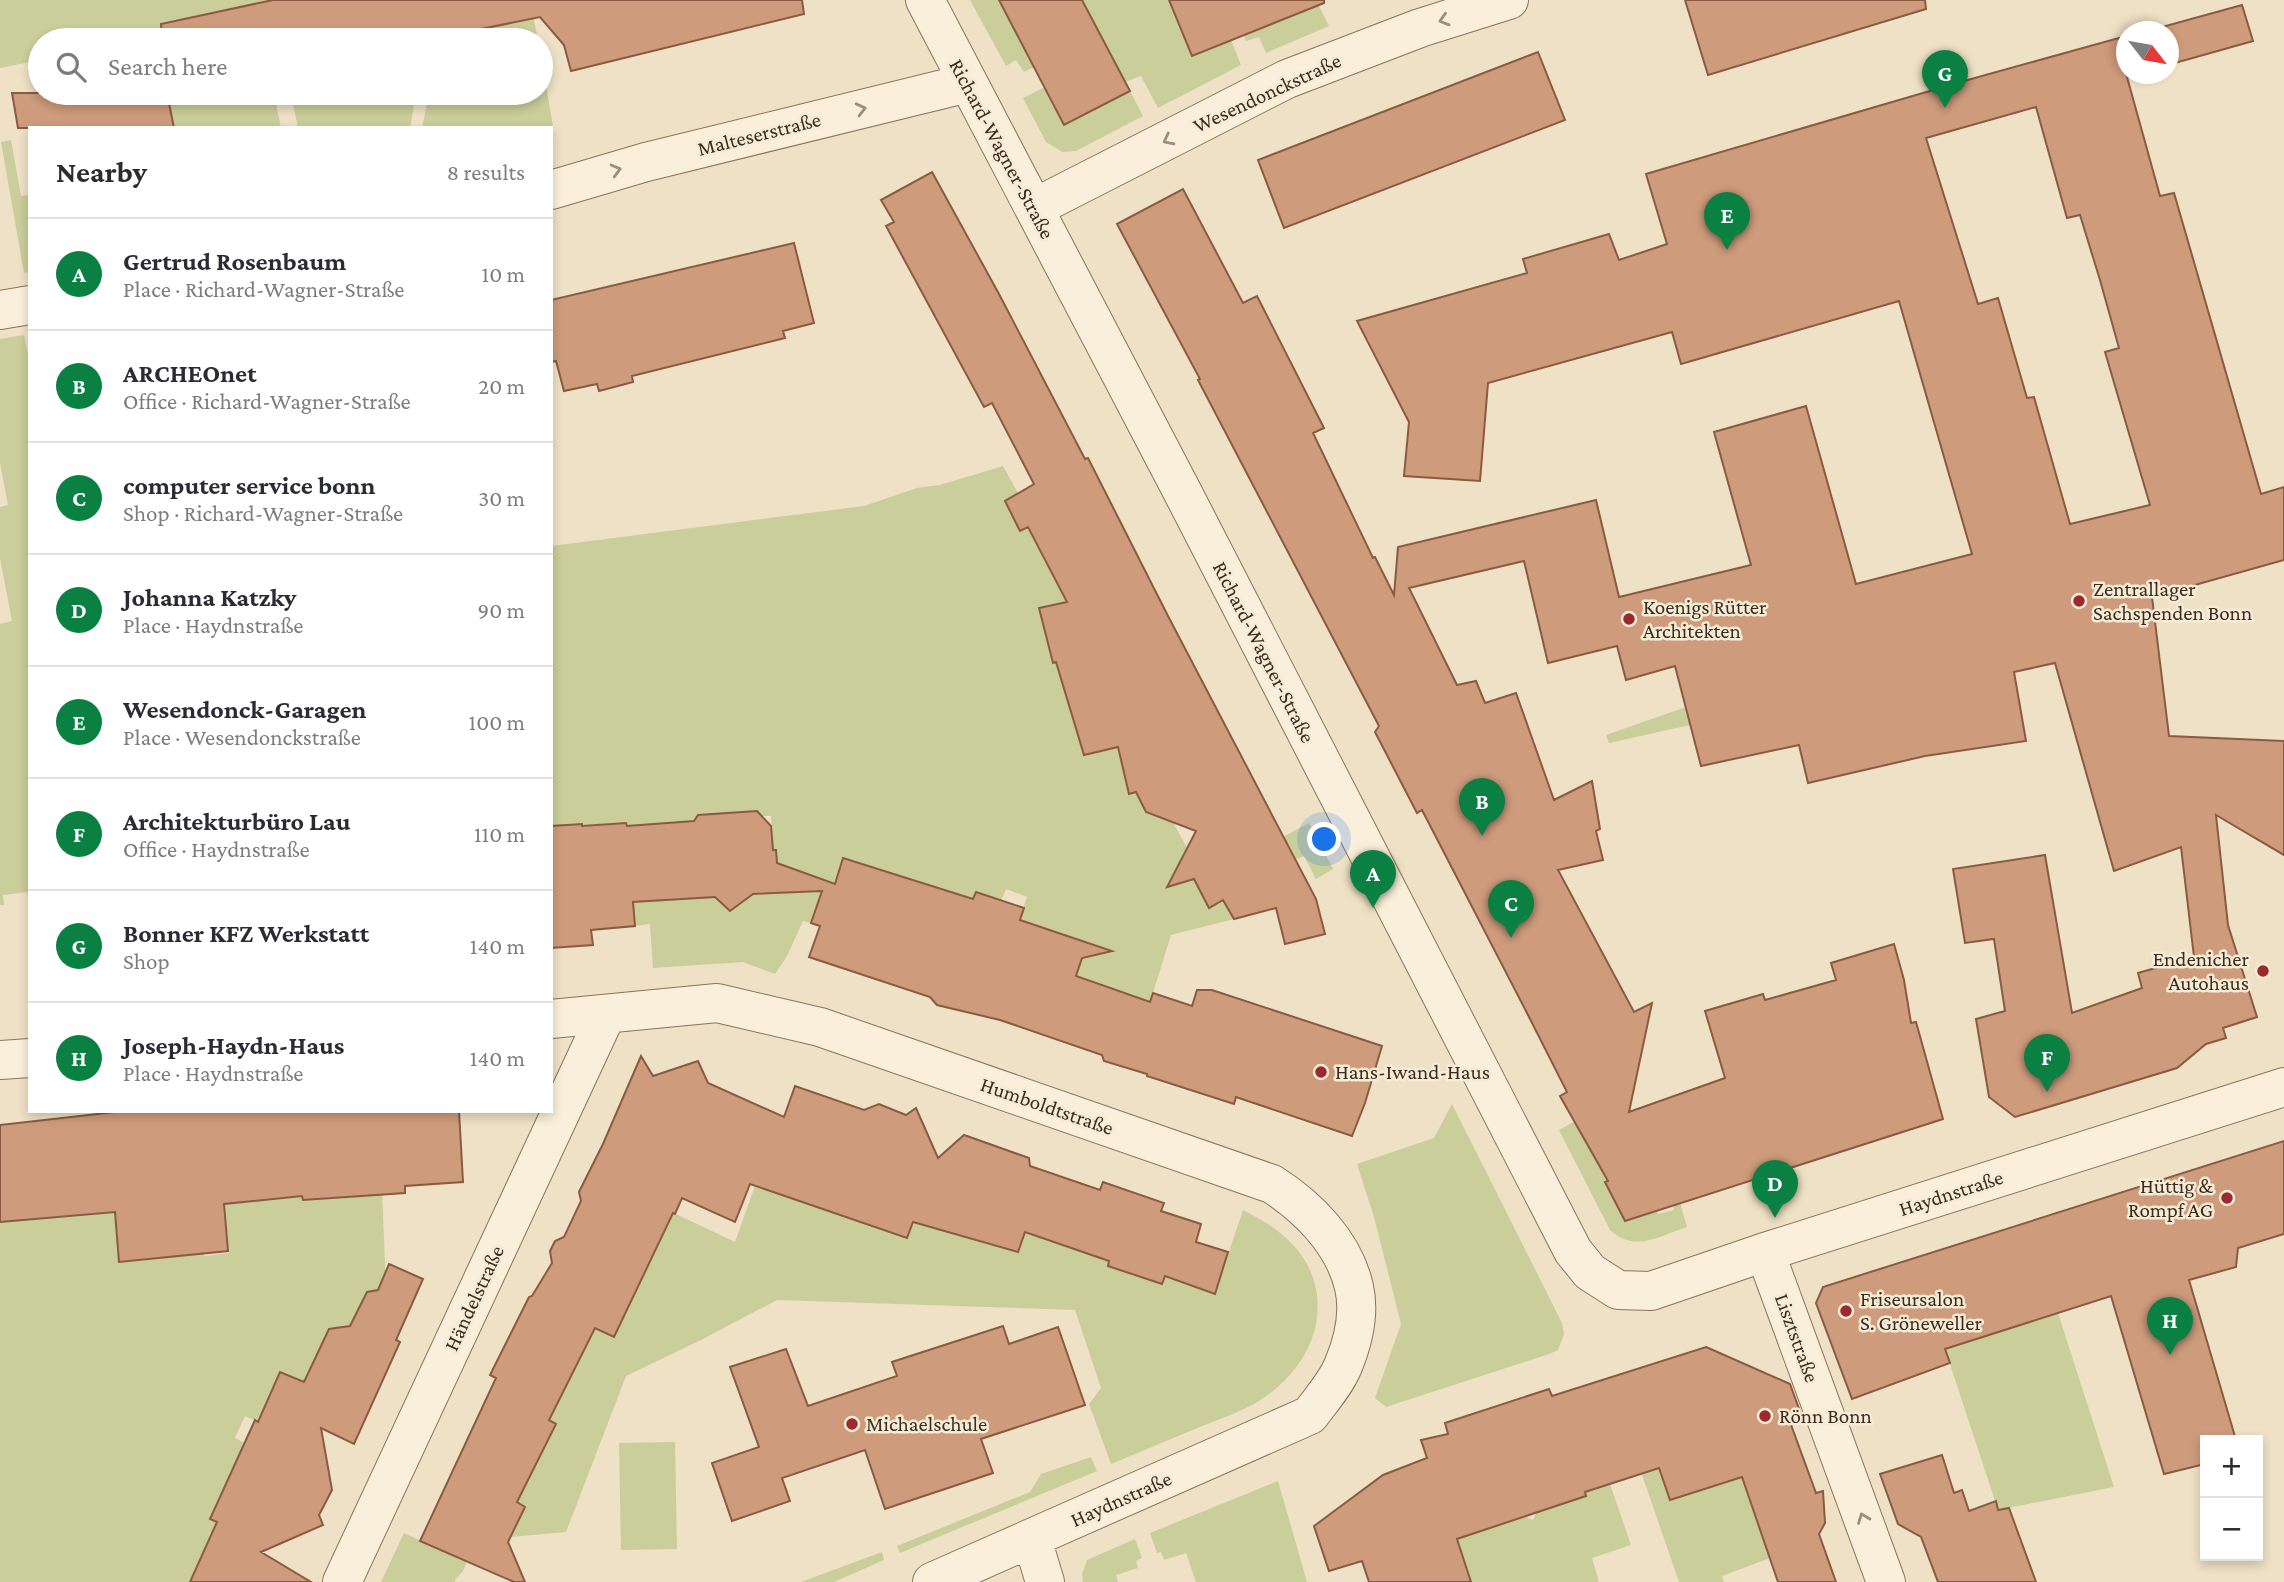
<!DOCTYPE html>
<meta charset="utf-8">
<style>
:root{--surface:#fff;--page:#f2f2f3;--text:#2b2b33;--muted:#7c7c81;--line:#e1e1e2;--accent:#0b8043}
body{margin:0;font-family:"Crimson Pro",serif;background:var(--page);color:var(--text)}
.controls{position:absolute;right:21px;bottom:21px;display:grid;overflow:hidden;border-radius:0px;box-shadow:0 4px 10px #0003}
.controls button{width:63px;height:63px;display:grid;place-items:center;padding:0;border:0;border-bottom:2px solid var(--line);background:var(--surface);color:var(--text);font:35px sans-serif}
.compass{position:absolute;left:2116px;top:21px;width:63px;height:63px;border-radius:50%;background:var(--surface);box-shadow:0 4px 10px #0003;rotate:121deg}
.you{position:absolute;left:1325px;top:840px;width:24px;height:24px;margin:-18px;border:5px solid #fff;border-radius:50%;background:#1a73e8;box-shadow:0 0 0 10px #1a73e833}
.badge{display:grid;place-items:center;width:46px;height:46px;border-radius:50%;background:var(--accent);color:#fff;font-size:23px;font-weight:700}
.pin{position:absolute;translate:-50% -58px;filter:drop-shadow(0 2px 4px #0008)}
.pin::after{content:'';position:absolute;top:37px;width:24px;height:21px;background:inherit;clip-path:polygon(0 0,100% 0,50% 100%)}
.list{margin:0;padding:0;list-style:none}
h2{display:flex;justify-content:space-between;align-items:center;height:91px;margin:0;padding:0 28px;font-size:30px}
h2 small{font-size:23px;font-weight:400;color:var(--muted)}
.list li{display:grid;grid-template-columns:46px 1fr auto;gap:21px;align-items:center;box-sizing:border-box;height:112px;padding:0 28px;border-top:2px solid var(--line)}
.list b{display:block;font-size:26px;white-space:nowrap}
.list p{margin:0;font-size:23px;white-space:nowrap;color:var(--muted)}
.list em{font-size:23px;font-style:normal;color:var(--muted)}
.icon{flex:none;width:38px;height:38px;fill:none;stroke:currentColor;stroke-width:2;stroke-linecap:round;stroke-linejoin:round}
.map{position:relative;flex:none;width:2284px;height:1582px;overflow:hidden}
.search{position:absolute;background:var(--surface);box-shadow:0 4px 10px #0003;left:28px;top:28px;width:525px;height:77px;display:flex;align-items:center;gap:18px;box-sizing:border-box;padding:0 24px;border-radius:38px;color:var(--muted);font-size:26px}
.panel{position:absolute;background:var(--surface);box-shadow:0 4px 10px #0003;left:28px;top:126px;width:525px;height:987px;border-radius:0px}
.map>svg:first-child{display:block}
.green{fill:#cace9a;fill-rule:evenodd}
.building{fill:#ce9b7c;stroke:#8b5b41;stroke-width:2;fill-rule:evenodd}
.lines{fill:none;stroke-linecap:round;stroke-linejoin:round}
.minor-casing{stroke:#8b735b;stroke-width:40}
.minor{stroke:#faefda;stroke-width:38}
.oneway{stroke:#9a8e7c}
.poi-dot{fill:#9b2a2f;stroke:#f6ecd6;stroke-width:2.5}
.labels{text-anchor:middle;stroke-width:5;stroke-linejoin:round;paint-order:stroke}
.street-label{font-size:21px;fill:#3b2c1f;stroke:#f6ecd6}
.poi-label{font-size:21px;fill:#3b2c1f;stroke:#f6ecd6;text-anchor:start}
</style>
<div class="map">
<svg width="2284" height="1582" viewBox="0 0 2284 1582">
<rect width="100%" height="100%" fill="#efe1c6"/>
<path class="green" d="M0,0h273l-62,13 -27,18 2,9h-146v20l-40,8z
M530,0l8,40h-110l69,-14z
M970,0h29l35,67 -10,5 -8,-12 -10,6z
M1082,0h87l62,40 10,25 -83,43 -17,-32 -16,6z
M1318,4l11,22 -63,27 -7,-16 -13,4 -3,-7z
M541,57l12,69 -131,2 7,-35h112z
M1045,87l85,4 13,25 -67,35 -14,1 -16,-10 -23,-44z
M153,93h121l7,35h-107l-6,-32 -14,2z
M291,93h125l-6,35h-112z
M11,140l10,56 9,-1v77l-6,1 -23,-131z
M24,335l6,31v532h-2l-1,-6 -24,3 1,10h-4v-281l12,-3 -12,-63v-51l8,-2 -8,-42v-124z
M1003,466l15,27 -13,8 15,30 8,-4 38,75 -27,7 14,53 7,-1 24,93 34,-7 11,47 7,-2 10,20 22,1 23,42 -10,5 -6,10 7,12 12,-3 15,29 14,-8 11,19 -63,16 -23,74 -75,-25 14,-42 -67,-23 7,-22 -21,-8 -5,12 -25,-9 -5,13 -21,-13 -23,-8 -7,20 -77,-46 -8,26 -10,-3 -14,42 -8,-2 -16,35 -12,18 -32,-12 -90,6 -3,-44 -15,2 -9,-103 -44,3 -1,-2 -29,2 -1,-280 313,-40 53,-18 23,-3zM757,811l5,5h9l2,34h3l1,16h-3l2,27 -27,2 -6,8 -9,4 -17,-10 -27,1 -4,-76 8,-1 4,-6 16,-1 6,5 15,-1 6,-6z
M1686,707l4,18 -81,18 -3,-8z
M1309,823l24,46 -17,10 -12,-23 -9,4 -12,-23z
M1452,1104l110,219 2,11 -6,16 -9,4 -163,53 -11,-9 26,-74 -27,-107 -17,-53 77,-26z
M1581,1118l31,61 -6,3 51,28 1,4 16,-4 -1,-5 7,-2 7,24c-28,9 -52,26 -77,3l-51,-100z
M756,1183l54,22 97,33 7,-17 104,31 7,-20 84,29 53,23 3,-8 50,17 28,-83c34,17 65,39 73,79 9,46 -19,88 -57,112 -20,12 -43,19 -64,28 -28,12 -56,23 -84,35l-22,-60 12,-16 -26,-78 -298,-10 -76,40 -75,36 -60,156 -55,5 14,-30 -12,-6 43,-77 -7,-4 46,-92 19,8 16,-31 -17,-9 46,-90 76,36z
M382,1189l4,100 -20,3 -18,37 -5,-2 -14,2 -25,53 -46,40 -13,-6 -10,22 14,7 -15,54 -13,-5 -11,25 12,6 -32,57h-190v-360l115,-10 4,49 80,-54 5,49 25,-3 -5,-52 78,-5 1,4c27,-2 53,-4 79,-11z
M2058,1313l56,174 -116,23 -53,-161z
M1720,1412l50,146 -48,18 2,6h-45l-49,-142 18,-6 22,65z
M675,1442l2,107 -56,1 -2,-107z
M1091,1457l6,14 -197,82 -3,-7 133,-54 11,-18z
M1278,1481l29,101h-111l-10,-29 -22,7 -3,-8 -4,1 -7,-20z
M1610,1484l21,61 -39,13 7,24h-128l-17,-45 68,-22 11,5 5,-11h9l39,-13 -1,-3z
M404,1533l63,29 -4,9 -8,9v2h-74z
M1135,1539l7,19 -6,3 2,7 -22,7 2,7h-35l-1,-8 5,-14z
M882,1552l2,8 -50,22h-33z"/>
<path class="building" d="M273,0h529l2,14 -233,57 -7,-26 -24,-28 -113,23h-265l-1,-16z
M999,0h83l48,91 -66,34z
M1169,0h155v3l-132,53z
M1685,0h240l1,9 -218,66z
M2242,5l11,36 -85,24v-33h-24z
M2126,36v38h13l-12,3 33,119 14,-3 87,301 23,-7v73l-132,37 17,139 115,5v114l-68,-40 12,110 29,92 -34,11 3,10 -20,6 -29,24 -162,49 -26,-20 -13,-78 29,-8 -11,-72 -29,4 -12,-74 92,-14 27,158 70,-25 -4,-15 56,-16 -13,-110 -67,24 -59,-208 -41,9 12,69 -101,15 -117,27 -9,-38 -98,21 -26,-100 -49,14 -9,-34 -69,17 -24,-102 -115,27 48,97 19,-4 9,22 31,-10 38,107 38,-19 8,48 -4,2 7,29 -45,10 76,142 18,-9 -23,109 96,-34 -20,-67 58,-17 2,6 71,-20 -5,-17 63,-19 10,36 7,43 5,-1 27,97 -318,102 -20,-39 3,-1 -48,-85 7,-4 -40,-79 -105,-203 -5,3 -42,-81 4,-6 -181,-346 2,-1 -83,-155 66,-35 60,114 14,-7 67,132 -11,5 60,125 2,-1 19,38 4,-48 198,-47 23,97 132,-32 -37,-133 92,-26 50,178 116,-30 -73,-253 -218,63 -9,-32 -184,51 -8,98 -76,-5 5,-54 -52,-101 170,-48 -4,-14 86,-25 10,26 48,-16 -21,-70 318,-93zM2036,107l31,111 13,-3 20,65 19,68 -14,4 45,153 -80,19 -36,-127 -7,1 -29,-100 -20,6 -52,-166z
M1538,52l27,68 -281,108 -26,-68z
M12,93h155l7,35h-156z
M932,172l67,122 86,165 3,-1 80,158 148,283 9,35 -40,10 -9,-36 -42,11 -11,-19 -14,8 -15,-29 -27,8 29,-56 -50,-19 -10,-20 -7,2 -11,-47 -34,8 -28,-93 -3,1 -14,-55 28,-6 -39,-75 -8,4 -15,-30 29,-17 -42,-81 -8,4 -98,-181 8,-4 -13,-22z
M794,243l20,80 -31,8 2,7 -153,38 1,6 -34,9 -2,-7 -33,7 -8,-30 -5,1v-62z
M757,811l14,15 2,24h3l1,13 58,21 8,-26 130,41 3,-7 48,16 -4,12 92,31 -30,7 -6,18 74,26 3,-9 39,13 5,-16h15l170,56 -17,57 -13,33 -116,-39 -2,7 -87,-28v-2l-43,-13 -2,-6 -102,-35 -63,-15 -7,-8 -121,-40 11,-31 -9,-3 11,-32 -69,3 -23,17 -15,-14 -82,5 2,24 -44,4 2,15 -42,3v-122l31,-2v2l44,-3 1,3 67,-5 4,-6z
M641,1056l12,20 45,-15 10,22 76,34 11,-31 69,24 15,-6 27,11 10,-7 22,50 26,-23 65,23 1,8 70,24 3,-8 61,21 -3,8 40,13 -5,18 32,10 -13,42 -50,-18 -3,8 -54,-18 1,-5 -84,-29 -7,20 -105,-30 -6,16 -157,-54 -15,38 -53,-24 -7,16 -2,-1 -59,124 -19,-9 -46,92 7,4 -39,78 8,5 -17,35 17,40h-11l-94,-41 76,-163 -6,-3 39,-78 3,-1 20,-33 -2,-12 5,-10 9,-4 17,-36 -2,-9 24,-48z
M124,1111h335l4,71 -58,4v7l-102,7 -1,-4 -78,8 4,47 -109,11 -4,-50 -115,10v-97z
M2284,1141v93l-46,14 -2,19 -47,13 47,160h-31v24l-41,10 -53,-178 -166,53 5,14 -98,36 -36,-96 7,-16z
M389,1264l34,15 -27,61 4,2 -46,102 -33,-16 11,62 -13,25 4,10 -62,27 50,30h-121l27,-60 -7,-3 45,-99 3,2 22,-50 24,10 25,-53 21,-3 17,-34 11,-2z
M1003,1326l6,18 49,-17 27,78 -104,34 12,34 -108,36 -20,-59 -83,28 8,23 -58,20 -20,-58 47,-16 -29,-80 56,-18 22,57 89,-30 -5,-14z
M1706,1347l84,37 12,33 -12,5 26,71 7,-2 2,32 -6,11 17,48h-58l-36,-105 -72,23 -11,-32 -74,24 1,4 -129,43 14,43h-102l-7,-21 -33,10 -15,-45 69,-51 44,-17 -6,-18 27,-6 -3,-11 104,-34 3,7z
M1942,1455l12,38 8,-3 7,21 27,-10 2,9 11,-2 27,74h-98l-17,-45 -23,-13 -18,-50z"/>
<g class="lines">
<defs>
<path id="minor" d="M925,0l258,493 390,758 17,21 28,18 33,1 114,-39 519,-165
M551,190l95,-28 322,-79
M1034,208l253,-129 133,-51 89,-28
M0,310l30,-5
M551,1019l166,-16 103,24 452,157c36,23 72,59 82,103 6,26 -1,55 -11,79 -7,17 -22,34 -33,49l-378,167
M0,1060l30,-2
M1765,1252l121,330
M1032,1539l13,43
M342,1582l264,-567"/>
</defs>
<use href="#minor" class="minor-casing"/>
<use href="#minor" class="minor"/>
</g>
<defs><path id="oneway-chevron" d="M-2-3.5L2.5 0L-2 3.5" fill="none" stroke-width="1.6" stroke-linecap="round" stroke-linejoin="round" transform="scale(1.75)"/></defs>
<g class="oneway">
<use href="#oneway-chevron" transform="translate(1444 20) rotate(163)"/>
<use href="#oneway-chevron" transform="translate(861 109) rotate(-14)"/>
<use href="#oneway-chevron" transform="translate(1168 140) rotate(153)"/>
<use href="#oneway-chevron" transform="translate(616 170) rotate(-15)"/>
<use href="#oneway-chevron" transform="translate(1863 1518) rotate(-111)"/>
</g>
<g class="poi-dot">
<circle cx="2079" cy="601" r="7"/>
<circle cx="1629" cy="619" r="7"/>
<circle cx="2263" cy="971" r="7"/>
<circle cx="1321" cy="1072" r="7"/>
<circle cx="2227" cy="1198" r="7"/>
<circle cx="1846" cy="1311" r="7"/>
<circle cx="1765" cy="1416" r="7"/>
<circle cx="852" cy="1424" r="7"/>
</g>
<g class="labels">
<g class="street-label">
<text transform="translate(1267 93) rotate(-25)" y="7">Wesendonckstraße</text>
<text transform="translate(759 134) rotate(-14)" y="7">Malteserstraße</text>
<text transform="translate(1002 149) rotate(62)" y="7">Richard-Wagner-Straße</text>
<text transform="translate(1264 652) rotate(63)" y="7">Richard-Wagner-Straße</text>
<text transform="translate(1047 1106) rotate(19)" y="7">Humboldtstraße</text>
<text transform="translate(1951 1193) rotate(-18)" y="7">Haydnstraße</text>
<text transform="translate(474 1298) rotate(-65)" y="7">Händelstraße</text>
<text transform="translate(1797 1338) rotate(70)" y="7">Lisztstraße</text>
<text transform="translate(1121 1499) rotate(-24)" y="7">Haydnstraße</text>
</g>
<g class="poi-label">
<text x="2093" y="596">Zentrallager<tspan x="2093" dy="24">Sachspenden Bonn</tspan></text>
<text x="1643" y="614">Koenigs Rütter<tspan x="1643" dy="24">Architekten</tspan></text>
<text x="2249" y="966" text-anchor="end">Endenicher<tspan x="2249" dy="24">Autohaus</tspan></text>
<text x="1335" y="1079">Hans-Iwand-Haus</text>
<text x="2213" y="1193" text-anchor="end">Hüttig &amp;<tspan x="2213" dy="24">Rompf AG</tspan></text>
<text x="1860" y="1306">Friseursalon<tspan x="1860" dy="24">S. Gröneweller</tspan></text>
<text x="1779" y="1423">Rönn Bonn</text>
<text x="866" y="1431">Michaelschule</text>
</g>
</g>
</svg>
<div class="controls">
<button>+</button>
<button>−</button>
</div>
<svg class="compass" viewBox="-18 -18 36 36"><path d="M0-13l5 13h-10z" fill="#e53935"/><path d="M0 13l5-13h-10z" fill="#7c7c81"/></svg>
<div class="you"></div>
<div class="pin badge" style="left:1373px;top:908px">A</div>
<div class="pin badge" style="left:1482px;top:836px">B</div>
<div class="pin badge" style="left:1511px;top:938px">C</div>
<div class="pin badge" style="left:1775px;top:1218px">D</div>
<div class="pin badge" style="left:1727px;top:250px">E</div>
<div class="pin badge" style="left:2047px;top:1092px">F</div>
<div class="pin badge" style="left:1945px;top:108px">G</div>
<div class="pin badge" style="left:2170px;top:1355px">H</div>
<div class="search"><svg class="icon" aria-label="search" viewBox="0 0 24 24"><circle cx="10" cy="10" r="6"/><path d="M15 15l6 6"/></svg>Search here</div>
<section class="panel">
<h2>Nearby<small>8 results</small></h2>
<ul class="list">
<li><span class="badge">A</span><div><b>Gertrud Rosenbaum</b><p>Place · Richard-Wagner-Straße</p></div><em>10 m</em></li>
<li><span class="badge">B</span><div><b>ARCHEOnet</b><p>Office · Richard-Wagner-Straße</p></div><em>20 m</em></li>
<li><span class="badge">C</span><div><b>computer service bonn</b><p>Shop · Richard-Wagner-Straße</p></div><em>30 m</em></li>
<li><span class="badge">D</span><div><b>Johanna Katzky</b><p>Place · Haydnstraße</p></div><em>90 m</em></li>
<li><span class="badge">E</span><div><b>Wesendonck-Garagen</b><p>Place · Wesendonckstraße</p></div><em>100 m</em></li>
<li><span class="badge">F</span><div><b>Architekturbüro Lau</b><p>Office · Haydnstraße</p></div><em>110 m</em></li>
<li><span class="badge">G</span><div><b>Bonner KFZ Werkstatt</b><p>Shop</p></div><em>140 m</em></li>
<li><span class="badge">H</span><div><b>Joseph-Haydn-Haus</b><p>Place · Haydnstraße</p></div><em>140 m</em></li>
</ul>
</section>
</div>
